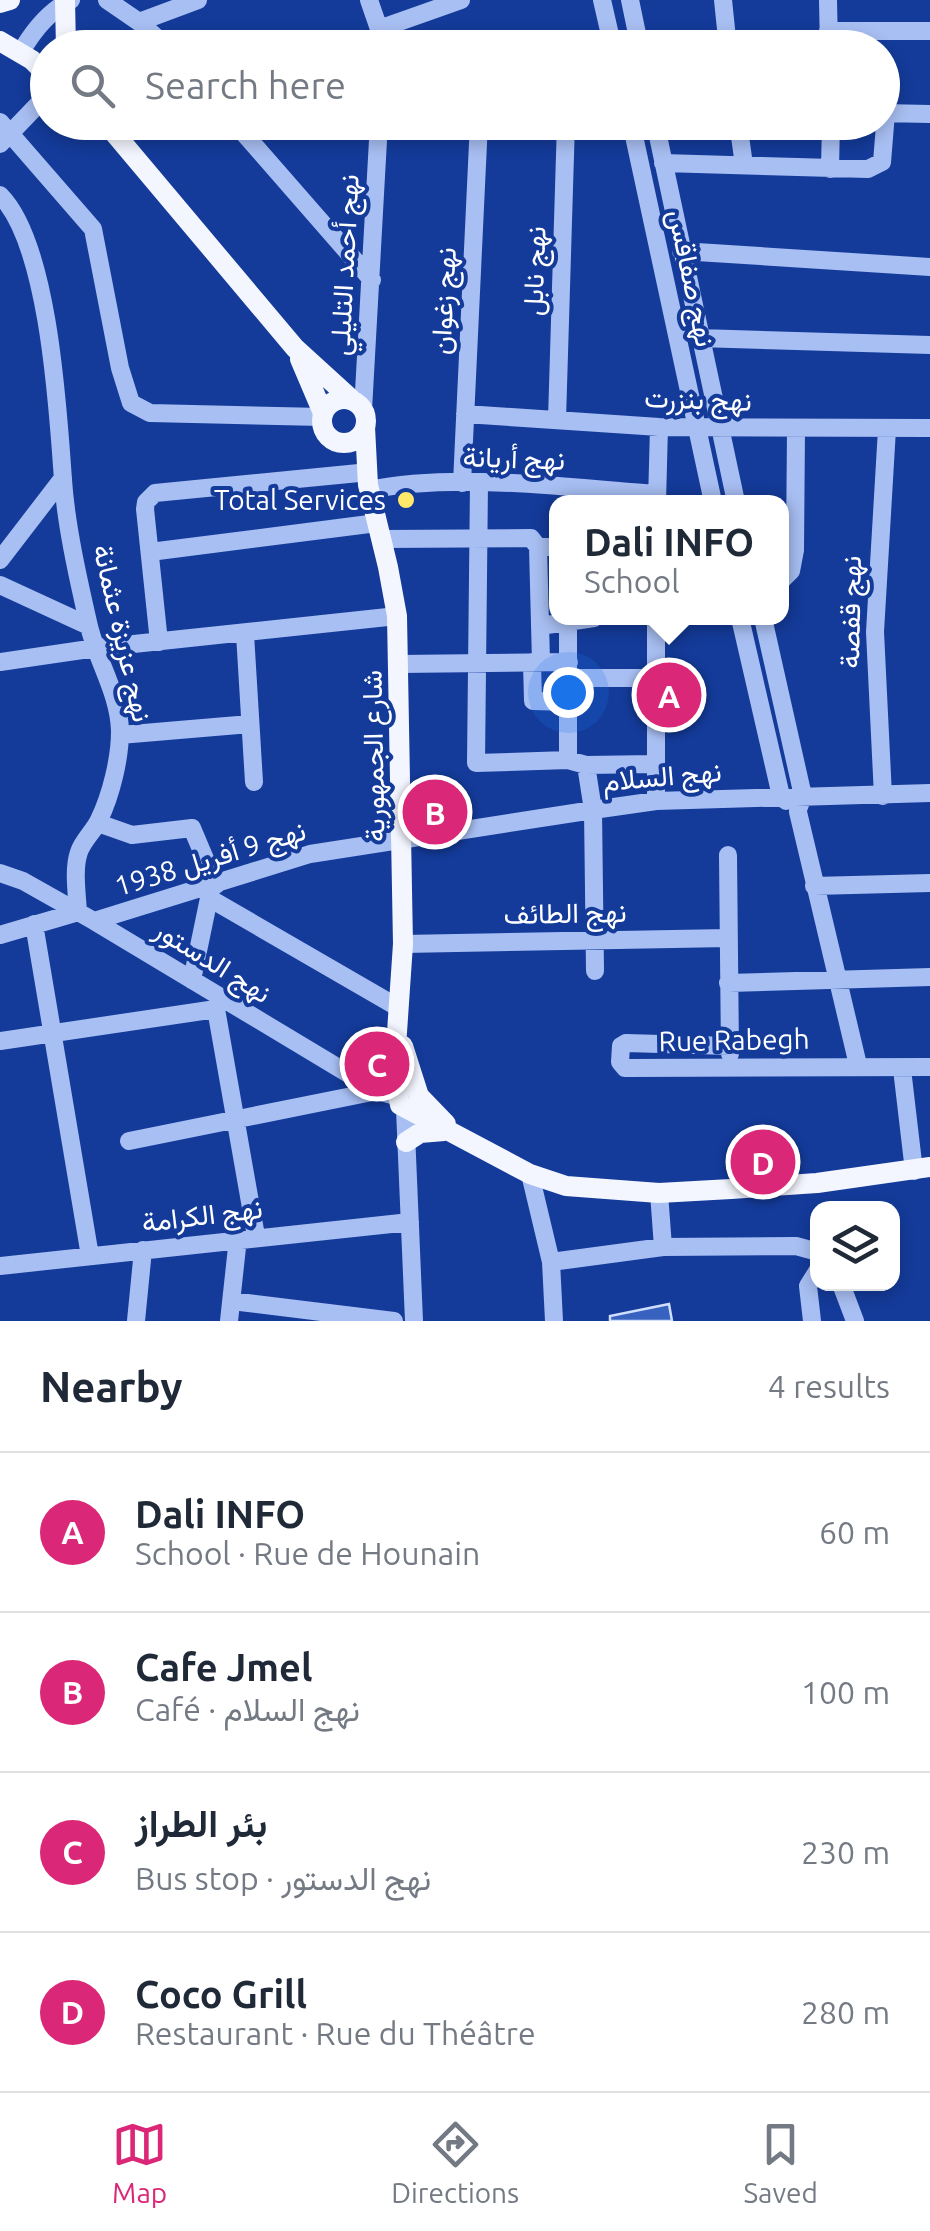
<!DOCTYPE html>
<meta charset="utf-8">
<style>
:root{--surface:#fff;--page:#f2f2f3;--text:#1f2937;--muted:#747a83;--line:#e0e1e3;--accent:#db2777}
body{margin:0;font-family:Ubuntu,Vazirmatn,sans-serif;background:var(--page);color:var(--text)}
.controls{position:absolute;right:30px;bottom:30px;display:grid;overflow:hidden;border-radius:20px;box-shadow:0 5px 15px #0003}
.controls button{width:90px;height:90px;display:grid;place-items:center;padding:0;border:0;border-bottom:2px solid var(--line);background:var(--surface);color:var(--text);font:50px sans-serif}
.you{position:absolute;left:568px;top:692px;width:35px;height:35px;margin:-25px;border:8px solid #fff;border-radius:50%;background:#1a73e8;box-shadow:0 0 0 15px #1a73e833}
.badge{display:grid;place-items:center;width:65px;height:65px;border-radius:50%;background:var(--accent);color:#fff;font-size:32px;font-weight:700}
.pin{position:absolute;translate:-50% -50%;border:5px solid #fff;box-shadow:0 2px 10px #0006}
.popup{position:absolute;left:549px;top:495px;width:240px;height:130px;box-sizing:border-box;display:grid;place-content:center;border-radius:20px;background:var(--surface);filter:drop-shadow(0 2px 8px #0005);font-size:32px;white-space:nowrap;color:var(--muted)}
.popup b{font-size:38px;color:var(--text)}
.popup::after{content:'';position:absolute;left:50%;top:100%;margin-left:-20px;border:20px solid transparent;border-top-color:var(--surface)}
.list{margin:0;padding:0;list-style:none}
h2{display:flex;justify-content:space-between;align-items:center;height:130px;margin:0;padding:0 40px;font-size:42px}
h2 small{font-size:32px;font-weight:400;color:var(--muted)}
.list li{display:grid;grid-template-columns:65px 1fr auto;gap:30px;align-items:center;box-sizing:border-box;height:160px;padding:0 40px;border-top:2px solid var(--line)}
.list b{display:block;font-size:38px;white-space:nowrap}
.list p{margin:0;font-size:32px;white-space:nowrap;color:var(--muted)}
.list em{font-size:32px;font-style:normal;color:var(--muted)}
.icon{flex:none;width:55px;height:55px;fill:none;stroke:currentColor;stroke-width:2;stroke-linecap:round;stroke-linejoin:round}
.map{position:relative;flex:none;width:930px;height:1321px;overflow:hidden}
.search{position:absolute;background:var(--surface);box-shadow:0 5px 15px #0003;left:30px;right:30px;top:30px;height:110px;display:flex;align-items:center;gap:25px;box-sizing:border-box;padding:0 35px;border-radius:55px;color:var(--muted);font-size:38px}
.sheet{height:770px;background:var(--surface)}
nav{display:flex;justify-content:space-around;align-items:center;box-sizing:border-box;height:140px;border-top:2px solid var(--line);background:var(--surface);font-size:28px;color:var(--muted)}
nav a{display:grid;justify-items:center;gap:5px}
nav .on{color:var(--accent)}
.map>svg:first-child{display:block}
.building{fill:#3862c0;stroke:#d0defd;stroke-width:2.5}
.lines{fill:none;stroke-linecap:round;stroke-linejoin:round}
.minor{stroke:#a8bff3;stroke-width:18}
.major{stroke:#f4f6ff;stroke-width:20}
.major-bridge{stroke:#f4f6ff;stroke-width:20}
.poi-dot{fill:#ffe96a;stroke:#143b9a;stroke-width:4}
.labels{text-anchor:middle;stroke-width:8;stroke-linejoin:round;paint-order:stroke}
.street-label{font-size:28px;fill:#fff;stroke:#143b9a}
.poi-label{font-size:28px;fill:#fff;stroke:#143b9a;text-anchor:end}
</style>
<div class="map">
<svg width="930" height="1321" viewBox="0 0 930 1321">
<rect width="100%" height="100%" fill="#143b9a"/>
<path class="building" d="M669,1304l3,17h-62v-5z"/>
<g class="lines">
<path class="minor" d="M107,0l32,22 29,26
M369,0l10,29 1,19
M602,0l11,48
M630,0l10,48
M723,0l5,48
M828,0l1,48
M139,22l59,-22
M379,29l82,-29
M828,31h102
M21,52c12,-21 28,-41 50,-52
M882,113l48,1
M0,122l93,107 27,139 11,35 19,10 172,4
M234,122l138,158
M631,122l82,380
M655,122l81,380
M738,122l6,43
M0,144l48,-50
M663,163l205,6 14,-7 4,-49
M830,169l1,-47
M0,195c49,49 58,216 63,285 3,45 15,98 25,142 8,38 31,70 32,109 0,28 -9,64 -21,89 -5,11 -16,20 -20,32 -6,17 -2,42 -1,60l-78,23
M681,251l249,16
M699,338l231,7
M363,410l16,-288
M465,414l194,13 271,1
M557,420l9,-298
M462,483l17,-361
M479,483l-3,280 92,-3 18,5 68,-1
M369,490c88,-18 199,-2 288,4
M657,502l2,-75
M382,539l149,-1 7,9h18
M538,547l3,115
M150,552l227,-29
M0,560l63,-82
M782,580l9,-9 4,-21 1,-121
M0,585l89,41
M740,618l41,178 5,5
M763,618l40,178 -4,11
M568,620v140
M540,626l54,-8
M245,634l9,148
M159,642l-14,-133 1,-7 9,-9 204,-20
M0,662l96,-14 301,-32
M532,662l1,39 36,1
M399,664l170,-2
M569,678h85
M120,735l130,-11
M586,765l7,45 2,161
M883,796l-8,-164 12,-203
M656,801v-183
M798,812l60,253
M98,823l34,12 60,-7 24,57
M728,855l2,199
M0,873l23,8 71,40 283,170 34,9
M814,886l116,-3
M209,898l190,110
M94,921l216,-67 283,-44 63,-9 274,-8
M34,924l56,332
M403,944l325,-6
M192,980l17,-82 -3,-10
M728,983l202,-6
M216,1009l40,227
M0,1041l216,-32 6,-8
M730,1046l-104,-3 -5,3 -1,16 5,6 305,-1
M902,1069l12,102
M405,1109l9,212
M129,1141l248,-50
M530,1174l21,88 3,59
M659,1193l4,54
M551,1262l112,-15 133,-1 22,6
M0,1266l410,-44
M841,1284l14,37
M232,1301l162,20
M136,1321l7,-71
M229,1321l9,-83
M812,1321l-4,-35 10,-16"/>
<path class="major" d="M0,3l10,-3
M0,41l32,19 16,16
M105,122l190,226 56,51
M300,359l23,54
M322 421a22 22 0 1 1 44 0a22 22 0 1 1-44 0Z
M365,427l3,58 20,82 9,49 6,328 -9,132 6,29 130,69 36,12 93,7 72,-4 86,-6 113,-16
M403,1046l16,50 27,28
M406,1142l14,-9 24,-2"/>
<path class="major-bridge" d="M65,0l1,48"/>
</g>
<circle class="poi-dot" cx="406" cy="500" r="10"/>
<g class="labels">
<g class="street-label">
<text transform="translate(344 265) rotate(-87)" y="10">نهج أحمد التليلي</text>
<text transform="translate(534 271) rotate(-88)" y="10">نهج نابل</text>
<text transform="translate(692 278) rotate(78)" y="10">نهج صفاقس</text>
<text transform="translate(443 301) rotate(-87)" y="10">نهج زغوان</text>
<text transform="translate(698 399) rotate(2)" y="10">نهج بنزرت</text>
<text transform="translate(514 458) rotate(2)" y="10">نهج أريانة</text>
<text transform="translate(850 612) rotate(-89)" y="10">نهج قفصة</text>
<text transform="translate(123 633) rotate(77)" y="10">نهج عزيزة عثمانة</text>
<text transform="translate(373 756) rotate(-91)" y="10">شارع الجمهورية</text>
<text transform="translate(662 776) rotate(-5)" y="10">نهج السلام</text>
<text transform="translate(210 858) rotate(-17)" y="10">نهج 9 أفريل 1938</text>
<text transform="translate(565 913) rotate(-1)" y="10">نهج الطائف</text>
<text transform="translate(213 961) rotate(32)" y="10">نهج الدستور</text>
<text transform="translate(734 1040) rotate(-1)" y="10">Rue Rabegh</text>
<text transform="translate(202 1215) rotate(-7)" y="10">نهج الكرامة</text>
</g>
<g class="poi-label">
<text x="386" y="510">Total Services</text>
</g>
</g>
</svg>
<div class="controls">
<button><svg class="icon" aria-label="layers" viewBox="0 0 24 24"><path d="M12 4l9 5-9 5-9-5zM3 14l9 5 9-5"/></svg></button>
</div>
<div class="you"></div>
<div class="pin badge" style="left:669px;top:695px">A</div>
<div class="popup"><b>Dali INFO</b>School</div>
<div class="pin badge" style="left:435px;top:812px">B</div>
<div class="pin badge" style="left:377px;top:1064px">C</div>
<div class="pin badge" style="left:763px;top:1162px">D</div>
<div class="search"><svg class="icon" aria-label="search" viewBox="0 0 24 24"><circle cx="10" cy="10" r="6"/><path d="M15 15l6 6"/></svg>Search here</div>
</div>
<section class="sheet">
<h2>Nearby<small>4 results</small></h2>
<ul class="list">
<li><span class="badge">A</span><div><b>Dali INFO</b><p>School · Rue de Hounain</p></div><em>60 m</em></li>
<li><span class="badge">B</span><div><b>Cafe Jmel</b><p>Café · نهج السلام</p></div><em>100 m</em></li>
<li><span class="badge">C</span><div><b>بئر الطراز</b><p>Bus stop · نهج الدستور</p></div><em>230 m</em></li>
<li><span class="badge">D</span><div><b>Coco Grill</b><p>Restaurant · Rue du Théâtre</p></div><em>280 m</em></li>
</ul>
</section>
<nav>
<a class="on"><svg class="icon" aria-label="map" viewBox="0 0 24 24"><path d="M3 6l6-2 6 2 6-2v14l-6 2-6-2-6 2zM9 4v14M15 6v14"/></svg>Map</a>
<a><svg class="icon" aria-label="directions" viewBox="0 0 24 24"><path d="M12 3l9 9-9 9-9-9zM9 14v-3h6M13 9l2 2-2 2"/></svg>Directions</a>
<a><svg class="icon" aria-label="saved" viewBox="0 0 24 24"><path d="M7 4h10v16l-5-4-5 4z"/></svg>Saved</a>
</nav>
